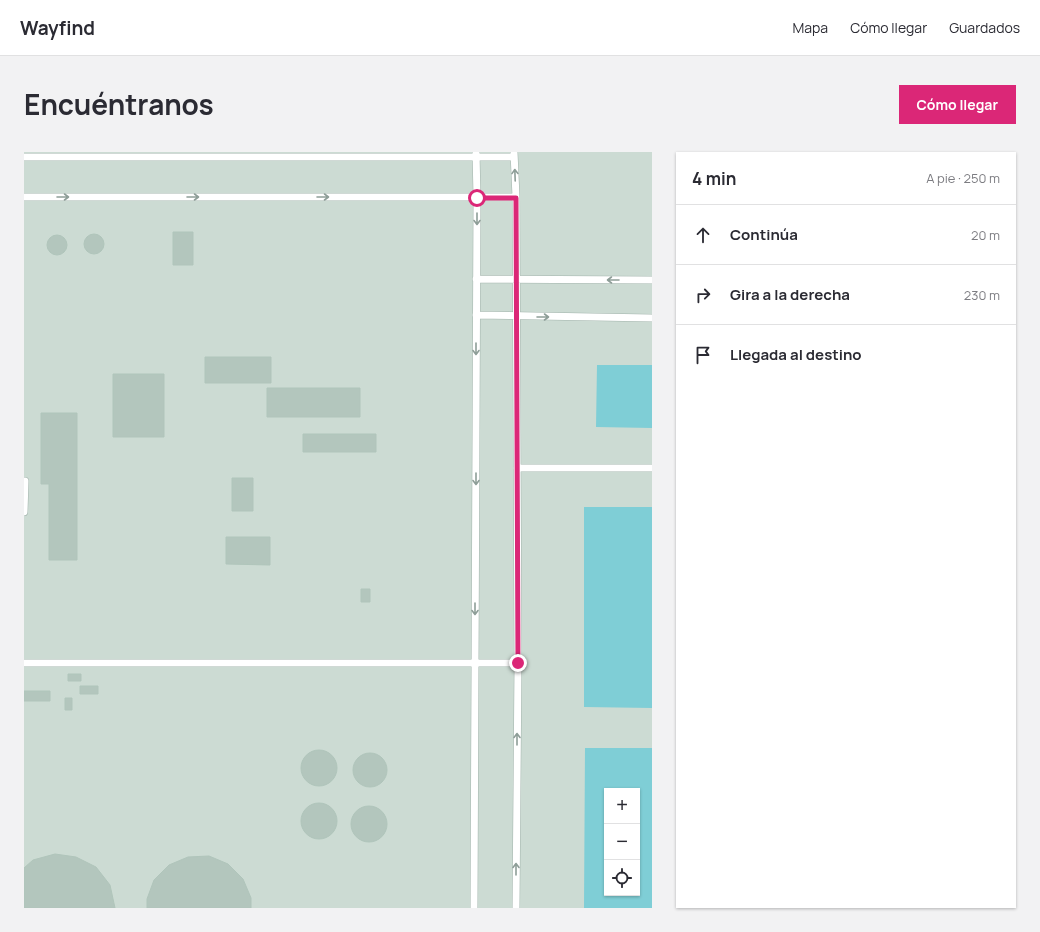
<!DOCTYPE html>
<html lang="es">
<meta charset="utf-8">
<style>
:root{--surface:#fff;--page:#f2f2f3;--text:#2b2b33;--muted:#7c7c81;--line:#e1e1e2;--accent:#db2777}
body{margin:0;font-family:Manrope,sans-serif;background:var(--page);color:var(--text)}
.controls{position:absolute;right:12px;bottom:12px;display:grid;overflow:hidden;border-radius:0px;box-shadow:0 1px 3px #0004}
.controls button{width:36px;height:36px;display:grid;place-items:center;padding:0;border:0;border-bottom:1px solid var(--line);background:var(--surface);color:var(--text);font:20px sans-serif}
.stop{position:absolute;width:12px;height:12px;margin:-9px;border:3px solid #db2777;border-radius:50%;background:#fff}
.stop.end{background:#db2777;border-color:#fff;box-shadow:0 1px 4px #0008}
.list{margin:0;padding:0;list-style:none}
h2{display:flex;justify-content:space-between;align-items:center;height:52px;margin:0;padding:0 16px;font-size:17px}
h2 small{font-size:13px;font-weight:400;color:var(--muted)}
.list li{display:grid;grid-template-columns:26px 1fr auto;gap:12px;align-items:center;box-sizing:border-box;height:60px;padding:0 16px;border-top:1px solid var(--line)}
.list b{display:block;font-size:15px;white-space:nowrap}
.list em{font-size:13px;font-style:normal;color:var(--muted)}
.icon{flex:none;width:22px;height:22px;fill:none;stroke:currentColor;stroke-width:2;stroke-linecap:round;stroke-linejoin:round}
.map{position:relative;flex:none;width:628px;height:756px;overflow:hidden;border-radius:0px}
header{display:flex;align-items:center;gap:24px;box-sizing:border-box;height:56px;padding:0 20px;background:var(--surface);border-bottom:1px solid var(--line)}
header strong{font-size:19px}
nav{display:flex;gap:22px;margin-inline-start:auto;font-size:14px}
.intro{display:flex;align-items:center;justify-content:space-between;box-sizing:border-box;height:96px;padding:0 24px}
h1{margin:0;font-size:28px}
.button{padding:10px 18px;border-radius:0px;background:var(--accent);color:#fff;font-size:14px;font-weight:700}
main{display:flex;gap:24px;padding:0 24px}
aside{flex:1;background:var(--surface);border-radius:0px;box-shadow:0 1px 3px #0004}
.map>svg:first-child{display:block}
.built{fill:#ccdbd3;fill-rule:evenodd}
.water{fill:#7fced6;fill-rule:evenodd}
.building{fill:#b3c6bd;stroke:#b0c5bb}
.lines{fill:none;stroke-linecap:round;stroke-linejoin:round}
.service-casing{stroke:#a1b3ab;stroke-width:8}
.service{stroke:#fff;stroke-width:7}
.oneway{stroke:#8e9e98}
.route{stroke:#db2777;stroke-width:5}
</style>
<header>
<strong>Wayfind</strong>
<nav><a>Mapa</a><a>Cómo llegar</a><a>Guardados</a></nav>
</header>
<div class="intro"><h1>Encuéntranos</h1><a class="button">Cómo llegar</a></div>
<main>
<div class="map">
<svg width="628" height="756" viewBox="0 0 628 756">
<rect width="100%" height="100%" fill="#deebe4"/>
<path class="built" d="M0,0h628v756h-628zM583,639h30v102h-30z"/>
<path class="water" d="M573,213h55v63l-56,-1z
M560,355h68v201l-68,-1z
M561,596h67v160h-68zM583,639h30v102h-30z"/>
<path class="building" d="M149,80h20v33h-20z
M60 92a10 10 0 1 1 20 0a10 10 0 1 1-20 0Z
M23 93a10 10 0 1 1 20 0a10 10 0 1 1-20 0Z
M181,205h66v26h-66z
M89,222h51v63h-51z
M243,236h93v29h-93z
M17,261h36v147h-28v-76h-8z
M279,282h73v18h-73z
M208,326h21v33h-21z
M202,385h44v28l-44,-1z
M337,437h9v13h-9z
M44,522h13v7h-13z
M56,534h18v8h-18z
M0,539h26v10h-26z
M41,546h7v12h-7z
M277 616a18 18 0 1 1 36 0a18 18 0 1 1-36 0Z
M329 618a17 17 0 1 1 34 0a17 17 0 1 1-34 0Z
M277 669a18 18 0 1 1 36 0a18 18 0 1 1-36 0Z
M327 672a18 18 0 1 1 36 0a18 18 0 1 1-36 0Z
M31,702l21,3 20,10 14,18 5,23h-91v-40l9,-8z
M185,704l19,8 15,15 8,19v10h-104v-9l7,-19 15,-15 19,-8z"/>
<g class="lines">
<defs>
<path id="service" d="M490,0l2,45 2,466 -2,245
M0,5h490
M0,45h492
M452,127l176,1
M452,163l176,3
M493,316h135
M0,360l1,-31
M0,511h494
M450,756l3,-711 -1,-45"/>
</defs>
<use href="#service" class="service-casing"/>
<use href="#service" class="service"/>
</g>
<defs><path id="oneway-shaft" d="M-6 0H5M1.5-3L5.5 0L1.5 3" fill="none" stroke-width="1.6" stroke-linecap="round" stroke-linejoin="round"/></defs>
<g class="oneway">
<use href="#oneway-shaft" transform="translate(491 23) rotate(-92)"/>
<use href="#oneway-shaft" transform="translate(39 45)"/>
<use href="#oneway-shaft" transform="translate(169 45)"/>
<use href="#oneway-shaft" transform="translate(299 45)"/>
<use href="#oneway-shaft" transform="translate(453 67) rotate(90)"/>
<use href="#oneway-shaft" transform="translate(589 128) rotate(-180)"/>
<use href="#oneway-shaft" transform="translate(519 165)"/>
<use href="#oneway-shaft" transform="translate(452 197) rotate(90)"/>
<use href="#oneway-shaft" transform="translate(452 327) rotate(90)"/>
<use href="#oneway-shaft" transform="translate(451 457) rotate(90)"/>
<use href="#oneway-shaft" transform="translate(493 587) rotate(-90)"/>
<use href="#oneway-shaft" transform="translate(492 717) rotate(-90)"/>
</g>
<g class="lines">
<path class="route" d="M453,46h39l2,465"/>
</g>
</svg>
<div class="controls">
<button>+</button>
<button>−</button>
<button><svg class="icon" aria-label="locate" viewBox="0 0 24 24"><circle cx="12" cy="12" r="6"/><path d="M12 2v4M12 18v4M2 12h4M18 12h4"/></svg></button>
</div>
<div class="stop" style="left:453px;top:46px"></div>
<div class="stop end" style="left:494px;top:511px"></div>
</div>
<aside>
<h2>4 min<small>A pie · 250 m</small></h2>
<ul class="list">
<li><svg class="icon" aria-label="ahead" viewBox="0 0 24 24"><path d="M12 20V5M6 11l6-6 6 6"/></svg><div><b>Continúa</b></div><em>20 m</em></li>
<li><svg class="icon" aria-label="right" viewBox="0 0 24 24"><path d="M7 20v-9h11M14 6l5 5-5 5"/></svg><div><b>Gira a la derecha</b></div><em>230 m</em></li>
<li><svg class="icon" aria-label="arrive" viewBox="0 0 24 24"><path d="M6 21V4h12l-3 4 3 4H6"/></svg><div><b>Llegada al destino</b></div></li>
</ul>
</aside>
</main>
